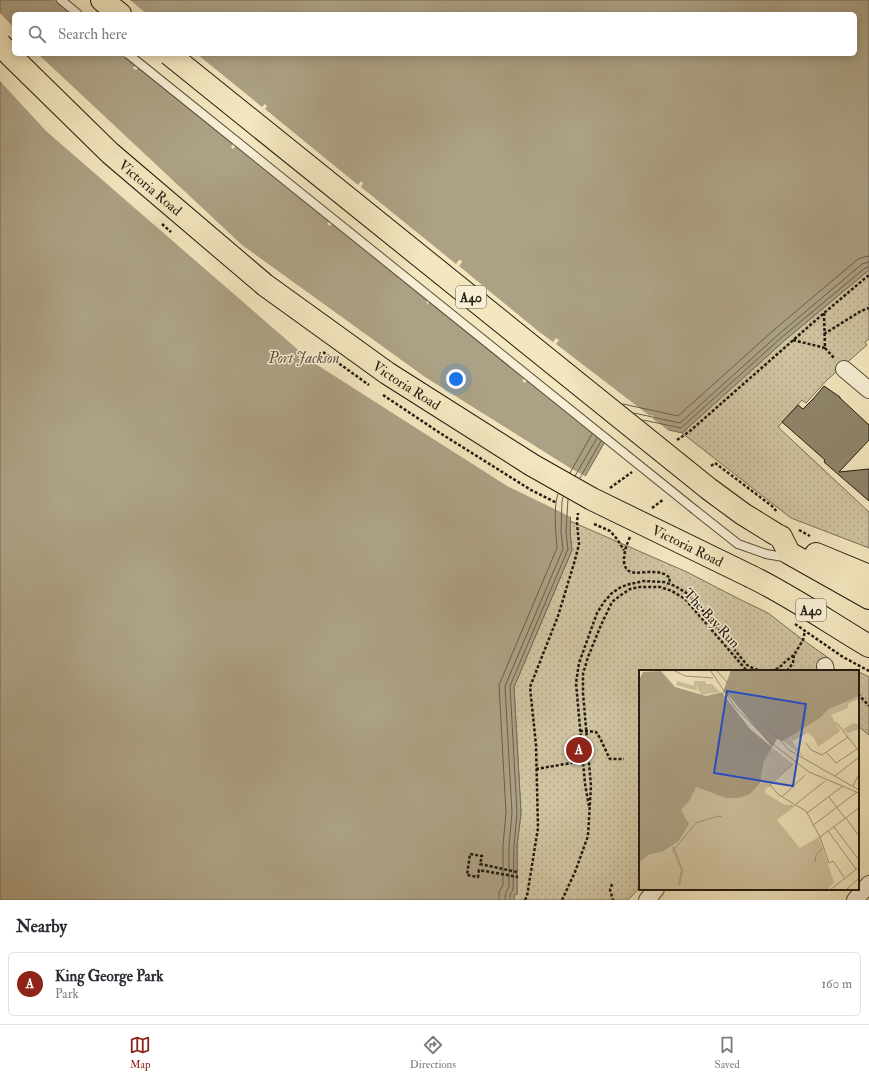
<!DOCTYPE html>
<style>
:root{--surface:#fff;--page:#f2f2f3;--text:#2b2b33;--muted:#7c7c81;--line:#e1e1e2;--accent:#8f2418}
body{margin:0;font-family:"IM FELL Double Pica",serif;background:var(--page);color:var(--text)}
.you{position:absolute;left:456px;top:379px;width:14px;height:14px;margin:-10px;border:3px solid #fff;border-radius:50%;background:#1a73e8;box-shadow:0 0 0 6px #1a73e833}
.badge{display:grid;place-items:center;width:26px;height:26px;border-radius:50%;background:var(--accent);color:#fff;font-size:13px;font-weight:700}
.pin{position:absolute;translate:-50% -50%;border:2px solid #fff;box-shadow:0 1px 4px #0006}
.list{margin:0;padding:0;list-style:none}
h2{display:flex;justify-content:space-between;align-items:center;height:52px;margin:0;padding:0 16px;font-size:17px}
h2 small{font-size:13px;font-weight:400;color:var(--muted)}
.list li{display:grid;grid-template-columns:26px 1fr auto;gap:12px;align-items:center;box-sizing:border-box;height:64px;margin:0 8px 8px;padding:0 8px;border:1px solid var(--line);border-radius:6px}
.list b{display:block;font-size:15px;white-space:nowrap}
.list p{margin:0;font-size:13px;white-space:nowrap;color:var(--muted)}
.list em{font-size:13px;font-style:normal;color:var(--muted)}
.icon{flex:none;width:22px;height:22px;fill:none;stroke:currentColor;stroke-width:2;stroke-linecap:round;stroke-linejoin:round}
.map{position:relative;flex:none;width:869px;height:900px;overflow:hidden}
.search{position:absolute;background:var(--surface);box-shadow:0 2px 10px #0003;left:12px;right:12px;top:12px;height:44px;display:flex;align-items:center;gap:10px;box-sizing:border-box;padding:0 14px;border-radius:6px;color:var(--muted);font-size:15px}
.sheet{height:124px;background:var(--surface)}
nav{display:flex;justify-content:space-around;align-items:center;box-sizing:border-box;height:56px;border-top:1px solid var(--line);background:var(--surface);font-size:11px;color:var(--muted)}
nav a{display:grid;justify-items:center;gap:2px}
nav .on{color:var(--accent)}
.map>svg:first-child{display:block}
.park{fill:url(#park-dots);stroke:#7a6f58}
.water{fill:#aca184;stroke:#756b56;fill-rule:evenodd}
.pier{fill:#f3e7bf}
.lines{fill:none;stroke-linecap:round;stroke-linejoin:round}
.shore{stroke:#685e4a;stroke-width:1}
.building{fill:#8f856b;stroke:#231a10}
.lane-casing{stroke:#574d3c;stroke-width:10}
.street-casing{stroke:#574d3c;stroke-width:18}
.highway-casing{stroke:#231a10;stroke-width:24}
.path{stroke:#231a10;stroke-width:2.5;stroke-dasharray:3 2;stroke-linecap:butt}
.lane{stroke:#f7efd5;stroke-width:8}
.street{stroke:#f7efd5;stroke-width:16}
.highway{stroke:#f3e7bf;stroke-width:22}
.lane-bridge-casing{stroke:#574d3c;stroke-width:10;stroke-linecap:butt}
.highway-bridge-casing{stroke:#231a10;stroke-width:24;stroke-linecap:butt}
.path-bridge{stroke:#231a10;stroke-width:2.5;stroke-dasharray:3 2;stroke-linecap:butt}
.lane-bridge{stroke:#f7efd5;stroke-width:8}
.highway-bridge{stroke:#f3e7bf;stroke-width:22}
.labels{text-anchor:middle;stroke-width:3;stroke-linejoin:round;paint-order:stroke}
.shield{fill:#f7efd5;stroke:#635a4b;stroke-width:1}
.shield-label{font-size:13px;font-weight:bold;fill:#231a10}
.street-label{font-size:14px;fill:#231a10;stroke:#f7efd5}
.water-label{font-size:15px;font-style:italic;fill:#5a503e;stroke:#f7efd5}
.inset-river{fill:none;stroke:#aca184;stroke-width:2}
.inset-road{fill:none;stroke:#a09579;stroke-width:1}
.view{fill:#1d4ed8;fill-opacity:0.15;stroke:#1d4ed8;stroke-width:2}
.inset-edge{fill:none;stroke:#231a10;stroke-width:2}
</style>
<div class="map">
<svg width="869" height="900" viewBox="0 0 869 900">
<defs>
<pattern id="park-dots" width="8" height="8" patternUnits="userSpaceOnUse"><rect width="8" height="8" fill="#d0c4a1"/><path d="M2 2h.1M6 6h.1" fill="none" stroke="#b2a88a" stroke-width="1.8" stroke-linecap="round"/></pattern>
</defs>
<rect width="100%" height="100%" fill="#f3e7bf"/>
<filter id="stains"><feTurbulence type="fractalNoise" baseFrequency=".005" numOctaves="4"/><feColorMatrix values="0 0 0 0 .2 0 0 0 0 .09 0 0 0 0 .02 0 0 0 .5 -.17"/></filter>
<radialGradient id="worn" r=".72"><stop offset=".6" stop-color="#630" stop-opacity="0"/><stop offset="1" stop-color="#630" stop-opacity=".3"/></radialGradient>
<path class="park" d="M869,270v69l-4,3 2,3 -40,35 -21,23 -4,-3 -24,27 91,85v36l-78,-30 -109,-85 103,-93z
M570,521l117,51 52,27 29,14 35,27 27,19 -7,12h-183v216l-12,13h-114v-5l3,-1v-48l4,-33 -7,-126 58,-137 -2,-18z
M858,672h1l10,5v58l-11,-9z"/>
<path class="water" d="M0,0h869v270l-84,70 -103,93 -64,-14 -47,82 -1,31 2,18 -58,137 7,126 -4,33v48l-3,1v5h-514zM14,14h841v40h-841z"/>
<path class="pier" d="M55,0h75l17,14h-75z
M0,13l14,15v26h24l204,191 183,132 145,91 17,9 -14,25v16l-66,-32 -196,-125 -265,-230 -46,-50z
M122,54h75l65,53 3,-3 2,2 -2,3 93,76 3,-4 2,2 -2,4 95,77 3,-4h2l1,2 -3,4 79,65 15,11 3,-4 3,2 -3,4 94,72 2,-1 2,2 -1,2 19,14 -53,-12 -13,22 -79,-63 -2,3 -3,-2 3,-3 -95,-76 -2,2 -2,-2 2,-2 -96,-77 -2,3 -3,-2 3,-3 -94,-75 -3,3 -2,-2 2,-3 -94,-77 -3,3 -3,-2 3,-3z"/>
<g class="lines">
<path class="shore" d="M623,404l55,12 97,-87 83,-70 6,-2 5,-1
M634,413l46,10 99,-89 83,-70 7,-2
M643,420l38,8 101,-91 83,-69 4,-1
M570,473l22,-39
M575,476l22,-38
M580,478l21,-37
M499,900v-8l4,-7v-40l3,-32 -7,-128 58,-137c-1,-14 -4,-42 1,-54
M505,900l1,-8 3,-5v-41l3,-33 -7,-127 58,-137 -2,-17 1,-31 1,-4
M510,900v-6l3,-4 1,-44 3,-33 -7,-127 58,-137 -2,-17 2,-33"/>
</g>
<path class="building" d="M824,386l16,11v1l29,27v15l-30,32 30,-3v32l-45,-39 1,-2 -43,-38 16,-17 5,4 10,-10z"/>
<g class="lines">
<defs>
<path id="lane" d="M61,0l17,14
M695,510l43,34 28,10 23,4"/>
<path id="street" d="M844,369l25,21
M825,666l1,5
M647,900l9,-11
M855,900l14,-16"/>
<path id="highway" d="M102,0l18,14
M781,537l8,16 80,45
M816,554l53,22
M752,577c41,20 78,46 117,69"/>
</defs>
<use href="#lane" class="lane-casing"/>
<use href="#street" class="street-casing"/>
<use href="#highway" class="highway-casing"/>
<path class="path" d="M824,334l37,-23 8,-3
M793,340l32,8 -1,-35
M825,348l9,10
M677,440l13,-9 134,-118 45,-38
M711,466l4,-3 57,43 5,6
M610,488l22,-16
M652,508l12,-9
M594,524l16,7 7,8 7,11
M799,530l11,6
M630,537c-4,9 -6,15 -6,25 2,16 18,9 29,10 7,0 13,2 17,6l-1,5
M795,624l48,33 26,14
M771,671l8,-3 7,-7 8,-6 9,-15 2,-9
M787,671l6,-8 1,-8
M858,694l11,12
M580,731h7l9,1c6,8 9,18 14,27h14
M536,769l47,-8
M589,806l-4,-22 -9,-101 3,-20 18,-50 7,-11 8,-9 9,-6 9,-3 14,-3 20,1 11,4 10,6 14,14 48,59 7,4 9,2
M517,872l-37,-8 2,-8 -12,-2 -3,21 11,2 1,-7 39,7
M612,884l-2,6 3,10
M525,900l2,-4 11,-68 -2,-83 -6,-58 28,-71 17,-56 4,-16 -2,-21 1,-10
M562,900l13,-28 13,-36 3,-50 -8,-93v-19l5,-17 13,-32 11,-23 9,-7 9,-6 10,-2h20l12,4 13,8 62,72"/>
<use href="#lane" class="lane"/>
<use href="#street" class="street"/>
<use href="#highway" class="highway"/>
<defs>
<path id="lane-bridge" d="M128,54l567,456"/>
<g id="highway-bridge">
<path id="s1" d="M0,44l12,13 98,96 155,132 122,88 145,92 60,34 160,78"/>
<path d="M169,54l540,435 34,25 34,21"/>
</g>
</defs>
<use href="#lane-bridge" class="lane-bridge-casing"/>
<use href="#highway-bridge" class="highway-bridge-casing"/>
<path class="path-bridge" d="M162,224l9,8
M323,352l46,33
M383,395l57,38 91,57 26,13"/>
<use href="#lane-bridge" class="lane-bridge"/>
<use href="#highway-bridge" class="highway-bridge"/>
</g>
<g class="labels">
<g class="shield">
<rect x="456" y="286" width="30" height="22" rx="3"/>
<rect x="796" y="599" width="30" height="22" rx="3"/>
</g>
<g class="shield-label">
<text x="471" y="302">A40</text>
<text x="811" y="615">A40</text>
</g>
<g class="street-label">
<text dy="5" stroke="none"><textPath href="#s1" startOffset="208">Victoria Road</textPath></text>
<text dy="5" stroke="none"><textPath href="#s1" startOffset="532">Victoria Road</textPath></text>
<text dy="5" stroke="none"><textPath href="#s1" startOffset="856">Victoria Road</textPath></text>
<text transform="translate(712 618) rotate(47)" y="5">The Bay Run</text>
</g>
<g class="water-label">
<text x="304" y="363">Port Jackson</text>
</g>
</g>
<g transform="translate(639 670)">
<rect width="220" height="220" fill="#f3e7bf"/>
<path d="M38,11l17,5v-5h11l1,3 -10,1 1,6 -21,-6z" fill="#d0c4a1"/>
<path d="M216,26h4v3l-11,5v4l-17,7 9,16 -22,16 -4,-9 -6,-5 -16,8 12,16 -21,-16 37,-23 9,-9zM215,53l5,2v4l-11,4 -5,-4zM132,77l22,17 -24,20 2,2 -5,2 -1,5 20,12h11l-19,15 23,28 19,-11 15,45 -7,8h-188v-27l11,-9 29,-13 10,-17 -8,-14 9,-10 6,-13 16,6 49,-13 3,-19z" fill="#d0c4a1"/>
<path d="M64,14h9l8,8 -19,3 -5,-10zM131,128l6,8 -6,8 -26,2 -7,-6 1,-7 4,-4zM129,129l6,6 -4,8 -26,1 -5,-5 13,1 -9,1 2,3 22,-1v-3h-15v-6l-14,3 3,-5 26,1v-3h-17zM64,155l10,22 -9,4 -4,10 -13,6 -8,-18 12,-17z" fill="#d0c4a1" fill-rule="evenodd"/>
<path d="M92,0h128v26l-30,13 -9,9 -37,23 -6,-2 -13,22 -4,22 -10,11 -11,4h-13l-30,-11 -6,13 -9,10 8,14 -10,17 -17,11 -12,2 -11,9 1,-185 3,-6 18,-1 14,16 31,9 17,-4z" fill="#aca184"/>
<path d="M82,21l8,5 44,52 -23,-19z" fill="#f3e7bf"/>
<path class="inset-river" d="M34,177l9,23 -3,15"/>
<path class="inset-road" d="M34,0l12,6 28,2M71,0l25,37 34,34 40,31 50,21M77,0l73,80 70,40M197,52l23,29M167,73l5,7 11,5 26,-18M188,83l9,10 21,-14M154,94l-23,21 9,10 27,16 14,26M196,106l24,-19M214,116l6,-12M144,126l22,-21M190,127l16,21M157,134l29,-23M168,143l36,-27M207,148l13,18M173,156l45,-34M195,157l25,33M189,161l28,38M181,167l9,26 4,-2 11,16M181,167l39,-29M33,182l24,-29 22,-7 4,1M176,192l1,-7 7,-7M191,220l29,-23M207,220l13,-12"/>
<path class="view" d="M88,21l79,13 -13,82 -79,-13z"/>
<rect width="220" height="220" class="inset-edge"/>
</g>
<rect width="100%" height="100%" filter="url(#stains)"/>
<rect width="100%" height="100%" fill="url(#worn)"/>
</svg>
<div class="you"></div>
<div class="pin badge" style="left:579px;top:750px">A</div>
<div class="search"><svg class="icon" aria-label="search" viewBox="0 0 24 24"><circle cx="10" cy="10" r="6"/><path d="M15 15l6 6"/></svg>Search here</div>
</div>
<section class="sheet">
<h2>Nearby<small></small></h2>
<ul class="list">
<li><span class="badge">A</span><div><b>King George Park</b><p>Park</p></div><em>160 m</em></li>
</ul>
</section>
<nav>
<a class="on"><svg class="icon" aria-label="map" viewBox="0 0 24 24"><path d="M3 6l6-2 6 2 6-2v14l-6 2-6-2-6 2zM9 4v14M15 6v14"/></svg>Map</a>
<a><svg class="icon" aria-label="directions" viewBox="0 0 24 24"><path d="M12 3l9 9-9 9-9-9zM9 14v-3h6M13 9l2 2-2 2"/></svg>Directions</a>
<a><svg class="icon" aria-label="saved" viewBox="0 0 24 24"><path d="M7 4h10v16l-5-4-5 4z"/></svg>Saved</a>
</nav>
